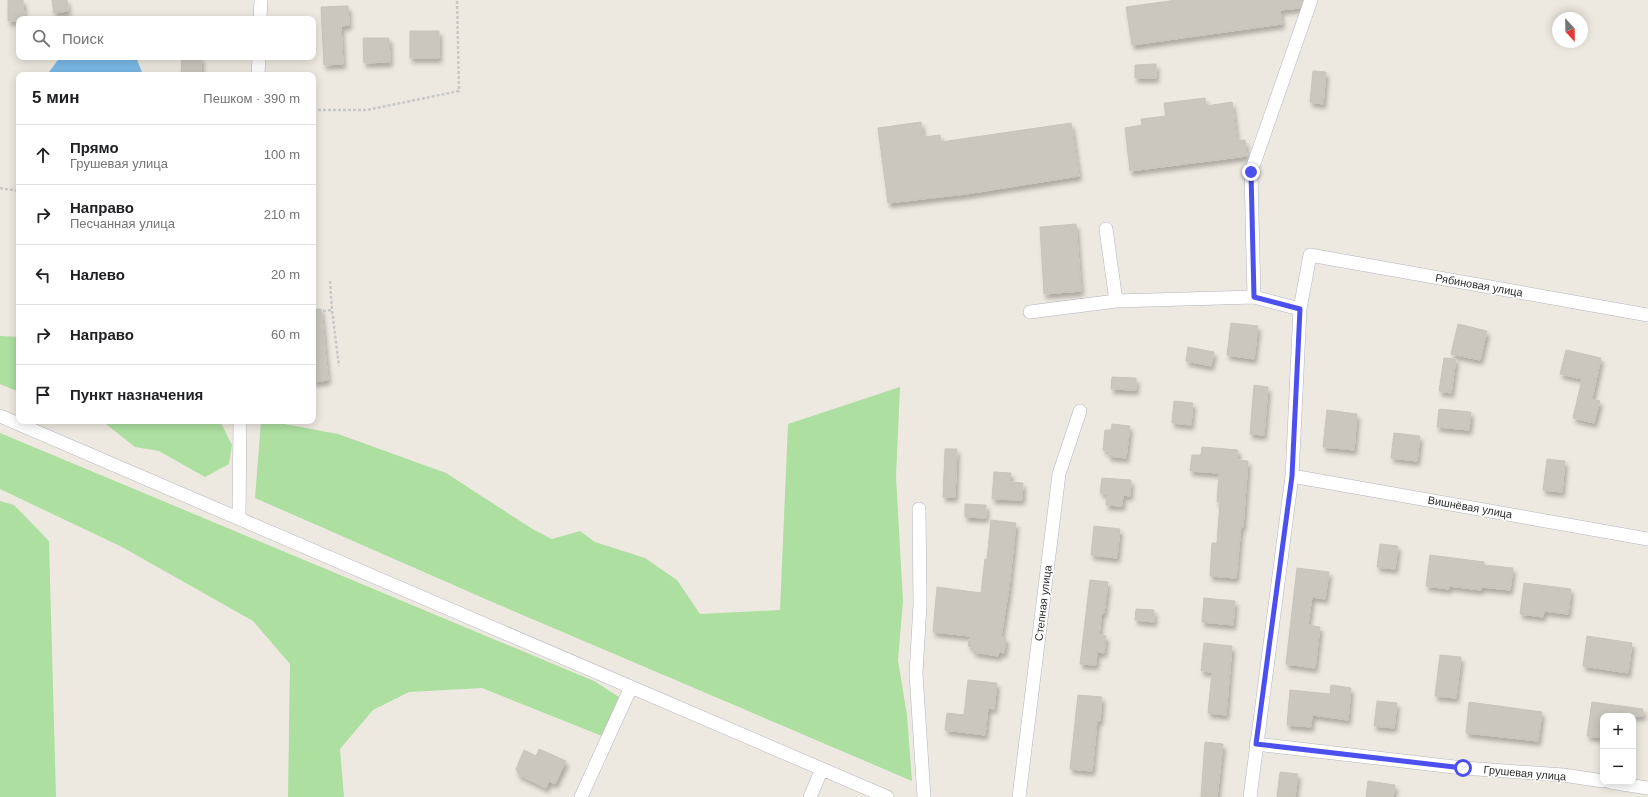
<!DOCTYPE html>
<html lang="ru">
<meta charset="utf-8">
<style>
:root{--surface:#fff;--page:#f2f2f2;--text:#202124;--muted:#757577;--line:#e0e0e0}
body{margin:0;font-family:Helvetica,sans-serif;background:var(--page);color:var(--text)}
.controls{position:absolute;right:12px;bottom:12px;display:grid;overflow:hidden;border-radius:8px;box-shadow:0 2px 10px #0003}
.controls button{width:36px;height:36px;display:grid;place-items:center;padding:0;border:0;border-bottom:1px solid var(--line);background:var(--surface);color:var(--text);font:20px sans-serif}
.compass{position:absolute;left:1552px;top:12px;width:36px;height:36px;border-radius:50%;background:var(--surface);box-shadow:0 2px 10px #0003;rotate:158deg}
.stop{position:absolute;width:12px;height:12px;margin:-9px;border:3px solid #4c50ee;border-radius:50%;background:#fff}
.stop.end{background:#4c50ee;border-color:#fff;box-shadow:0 1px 4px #0008}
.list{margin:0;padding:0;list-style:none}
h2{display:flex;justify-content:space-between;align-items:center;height:52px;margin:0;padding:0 16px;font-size:17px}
h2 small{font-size:13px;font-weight:400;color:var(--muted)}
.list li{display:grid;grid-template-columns:26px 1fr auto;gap:12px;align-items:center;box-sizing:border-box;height:60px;padding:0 16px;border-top:1px solid var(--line)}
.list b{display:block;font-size:15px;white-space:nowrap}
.list p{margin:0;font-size:13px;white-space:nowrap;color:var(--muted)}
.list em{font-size:13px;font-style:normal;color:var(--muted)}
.icon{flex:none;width:22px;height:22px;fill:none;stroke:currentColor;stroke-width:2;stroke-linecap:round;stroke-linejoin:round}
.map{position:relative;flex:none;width:1648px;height:797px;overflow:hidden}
.search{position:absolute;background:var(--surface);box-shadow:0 2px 10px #0003;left:16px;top:16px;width:300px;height:44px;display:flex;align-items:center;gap:10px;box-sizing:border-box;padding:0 14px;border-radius:8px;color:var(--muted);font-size:15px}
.panel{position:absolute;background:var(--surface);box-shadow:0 2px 10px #0003;left:16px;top:72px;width:300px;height:352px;border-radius:8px}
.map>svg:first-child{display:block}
.green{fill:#acdfa0}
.water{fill:#7bb9e7}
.building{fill:#c9c7be;stroke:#c8c5b9;filter:url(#shadow)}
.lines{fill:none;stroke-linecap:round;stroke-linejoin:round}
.minor-casing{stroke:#b3b4bf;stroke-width:14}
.path{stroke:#c8c8c8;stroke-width:2.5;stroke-dasharray:3 2;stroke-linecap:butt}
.minor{stroke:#fff;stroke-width:13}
.route{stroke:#4c50ee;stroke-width:5}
.labels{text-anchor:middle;stroke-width:3;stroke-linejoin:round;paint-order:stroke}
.street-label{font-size:11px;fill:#2c2c2c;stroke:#fff}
</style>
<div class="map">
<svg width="1648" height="797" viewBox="0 0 1648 797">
<defs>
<filter id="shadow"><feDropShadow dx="2.5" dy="4.5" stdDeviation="2" flood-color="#0004"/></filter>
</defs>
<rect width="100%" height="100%" fill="#ede9e0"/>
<path class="green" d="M0,336l19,1v55l-19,-8z
M900,387l-4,90 7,124 -5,59 9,55 5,66 -422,-180 -235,-103 6,-77h7l70,13 108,39 88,57 18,9 28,-8 15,11 50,16 32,22 23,34 80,-4 8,-186z
M97,421h123l12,24 -3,19 -24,13 -46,-26 -24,-4 -29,-23z
M0,433l594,248 25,16 -17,39 -120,-48 -73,4 -36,18 -33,39 4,48h-56l2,-133 -37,-43 -131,-74 -122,-58z
M0,501l14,4 35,36 7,256h-56z"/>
<path class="water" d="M60,57h76l7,18h-96z"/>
<path class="building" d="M8,0h15l1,19h-5v2h-11z
M52,0h15l1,11 -14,2z
M1176,0h127l-3,8 -20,2 2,14 -150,21 -6,-38z
M348,6l1,19 -8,1 2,38 -19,1 -3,-58z
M410,31h29v27h-29z
M363,38h26l1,24 -26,1z
M182,57h19v18h-20z
M1156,64v14h-21v-13z
M1313,71l13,1 -3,32 -13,-2z
M1205,98l1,8 26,-4 5,39 8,-1 2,16 -117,15 -5,-43 17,-3 -1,-6 25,-3 -2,-13z
M921,122l2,15 17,-2 1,7 130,-19 8,53 -113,18 -78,9 -10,-75z
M1076,224l5,67 -37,3 -4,-67z
M313,309h8l7,71 -15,2z
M1231,323l27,3 -4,33 -27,-4z
M1458,324l29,7 -7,29 -29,-6z
M1188,347l26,5 -3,14 -25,-5z
M1566,350l35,8 -9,41 8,2 -6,22 -21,-5 9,-39 -22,-5z
M1444,358l12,1 -5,34 -12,-2z
M1112,377l24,1v12l-25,-1z
M1254,385l14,2 -4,48 -14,-1z
M1174,401l19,2 -2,22 -19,-2z
M1439,409l32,3 -2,18 -32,-3z
M1327,410l30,4 -3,36 -31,-3z
M1112,424l18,2 -4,32 -18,-2 1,-5 -6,-1 2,-20h6z
M1394,433l26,3 -3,25 -26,-3z
M1202,447l36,3 -1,10 11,1 -5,66 -2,-1 -5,52 -26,-2 2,-33h5l3,-41h-3l2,-29 -29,-2 2,-16h9z
M945,449h12l-2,48h-12z
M1547,459l18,2 -3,31 -19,-2z
M994,472l17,1 -1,9 13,1 -1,17 -30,-1z
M1102,478l29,2 -1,16 -7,-1 -1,11 -16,-1 1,-11 -7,-1z
M965,504l21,1v13l-21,-1z
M991,520l25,3 -7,65 -8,49 5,1 -2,15 -5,-1 -1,4 -25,-4 1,-5 -6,-1 2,-10 -37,-4 4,-45 44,6 4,-34h2z
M1094,526l26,3 -3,29 -26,-3z
M1380,544l18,2 -3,23 -18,-2z
M1430,555l54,7v3l29,3 -3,22 -29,-3v3l-32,-4v3l-23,-3z
M1297,568l32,4 -4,27 -13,-2 -4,28 12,2 -5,41 -29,-4z
M1090,580l18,2 -4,31 -2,-1 -3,23 7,1 -2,17 -7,-1 -1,13 -16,-1z
M1524,583l47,6 -3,25 -24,-3 -1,6 -23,-3z
M1204,598l31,3 -2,24 -31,-3z
M1136,609l18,1v12l-19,-2z
M1587,636l45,7 -4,30 -45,-7z
M1204,643l28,3 -6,69 -18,-2 4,-41 -11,-1z
M1440,655l21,2 -5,41 -21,-2z
M968,680l29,3 -3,26 -6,-1 -3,27 -40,-5 2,-17 17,2z
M1331,685l20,3 -3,32 -36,-5 -1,12 -24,-2 3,-35 40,4z
M1078,695l24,2 -2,24h-3l-5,50 -22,-2z
M1377,701l20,2 -3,25 -20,-2z
M1469,702l73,10 -4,29 -72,-8z
M1592,702l51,7v7h-40v22l-16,-2z
M1205,742l18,2 -6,53h-16z
M539,749l27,12 -11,23 -6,-3 -3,7 -27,-13 -3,-6 8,-19 12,6z
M1280,772l18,2 -3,23h-18z
M1368,781l27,4 -2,12h-27z"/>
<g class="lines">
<defs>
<path id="minor" d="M260,19l1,-19
M258,75l1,-18
M1106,229l10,72
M1300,309l-46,-12 -3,-125 60,-172
M1030,312l86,-11 138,-4
M0,416l887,381
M1292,476l356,63
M919,509l1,95 -4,70 8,123
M239,518l1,-97
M1256,744l207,24 100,7 40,6
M1610,782l38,6
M581,797l50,-110
M810,797l12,-28
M1019,797l40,-323 21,-63
M1250,797l42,-321 8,-167 10,-54 338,60"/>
</defs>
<use href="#minor" class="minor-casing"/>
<path class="path" d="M313,110h54l92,-19 -2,-91
M0,188l19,3
M330,281l2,29
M313,312l19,-2 7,56"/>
<use href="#minor" class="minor"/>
</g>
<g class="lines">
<path class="route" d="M1251,172l3,125 46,12 -8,167 -36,268 207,24"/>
</g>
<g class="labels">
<g class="street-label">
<text transform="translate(1479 285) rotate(10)" y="4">Рябиновая улица</text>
<text transform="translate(1470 507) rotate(10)" y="4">Вишнёвая улица</text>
<text transform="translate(1043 603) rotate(-83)" y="4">Степная улица</text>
<text transform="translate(1525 773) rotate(5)" y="4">Грушевая улица</text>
</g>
</g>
</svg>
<div class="controls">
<button>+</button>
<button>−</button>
</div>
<svg class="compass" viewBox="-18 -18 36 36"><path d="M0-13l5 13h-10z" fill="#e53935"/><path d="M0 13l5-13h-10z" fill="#757577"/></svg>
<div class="stop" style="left:1463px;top:768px"></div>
<div class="stop end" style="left:1251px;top:172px"></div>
<div class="search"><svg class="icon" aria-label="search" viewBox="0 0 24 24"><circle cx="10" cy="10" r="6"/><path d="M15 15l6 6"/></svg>Поиск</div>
<section class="panel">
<h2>5 мин<small>Пешком · 390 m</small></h2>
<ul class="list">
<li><svg class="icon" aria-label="ahead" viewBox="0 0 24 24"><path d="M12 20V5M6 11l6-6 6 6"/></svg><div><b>Прямо</b><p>Грушевая улица</p></div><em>100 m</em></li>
<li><svg class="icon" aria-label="right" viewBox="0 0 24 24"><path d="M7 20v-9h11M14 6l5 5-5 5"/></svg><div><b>Направо</b><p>Песчанная улица</p></div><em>210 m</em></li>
<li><svg class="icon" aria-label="left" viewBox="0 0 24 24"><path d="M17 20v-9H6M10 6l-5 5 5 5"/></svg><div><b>Налево</b></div><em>20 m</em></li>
<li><svg class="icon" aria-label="right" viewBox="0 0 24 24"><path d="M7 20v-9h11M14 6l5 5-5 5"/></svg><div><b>Направо</b></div><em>60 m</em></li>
<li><svg class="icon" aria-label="arrive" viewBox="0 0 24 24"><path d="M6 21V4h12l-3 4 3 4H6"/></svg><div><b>Пункт назначения</b></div></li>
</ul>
</section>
</div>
